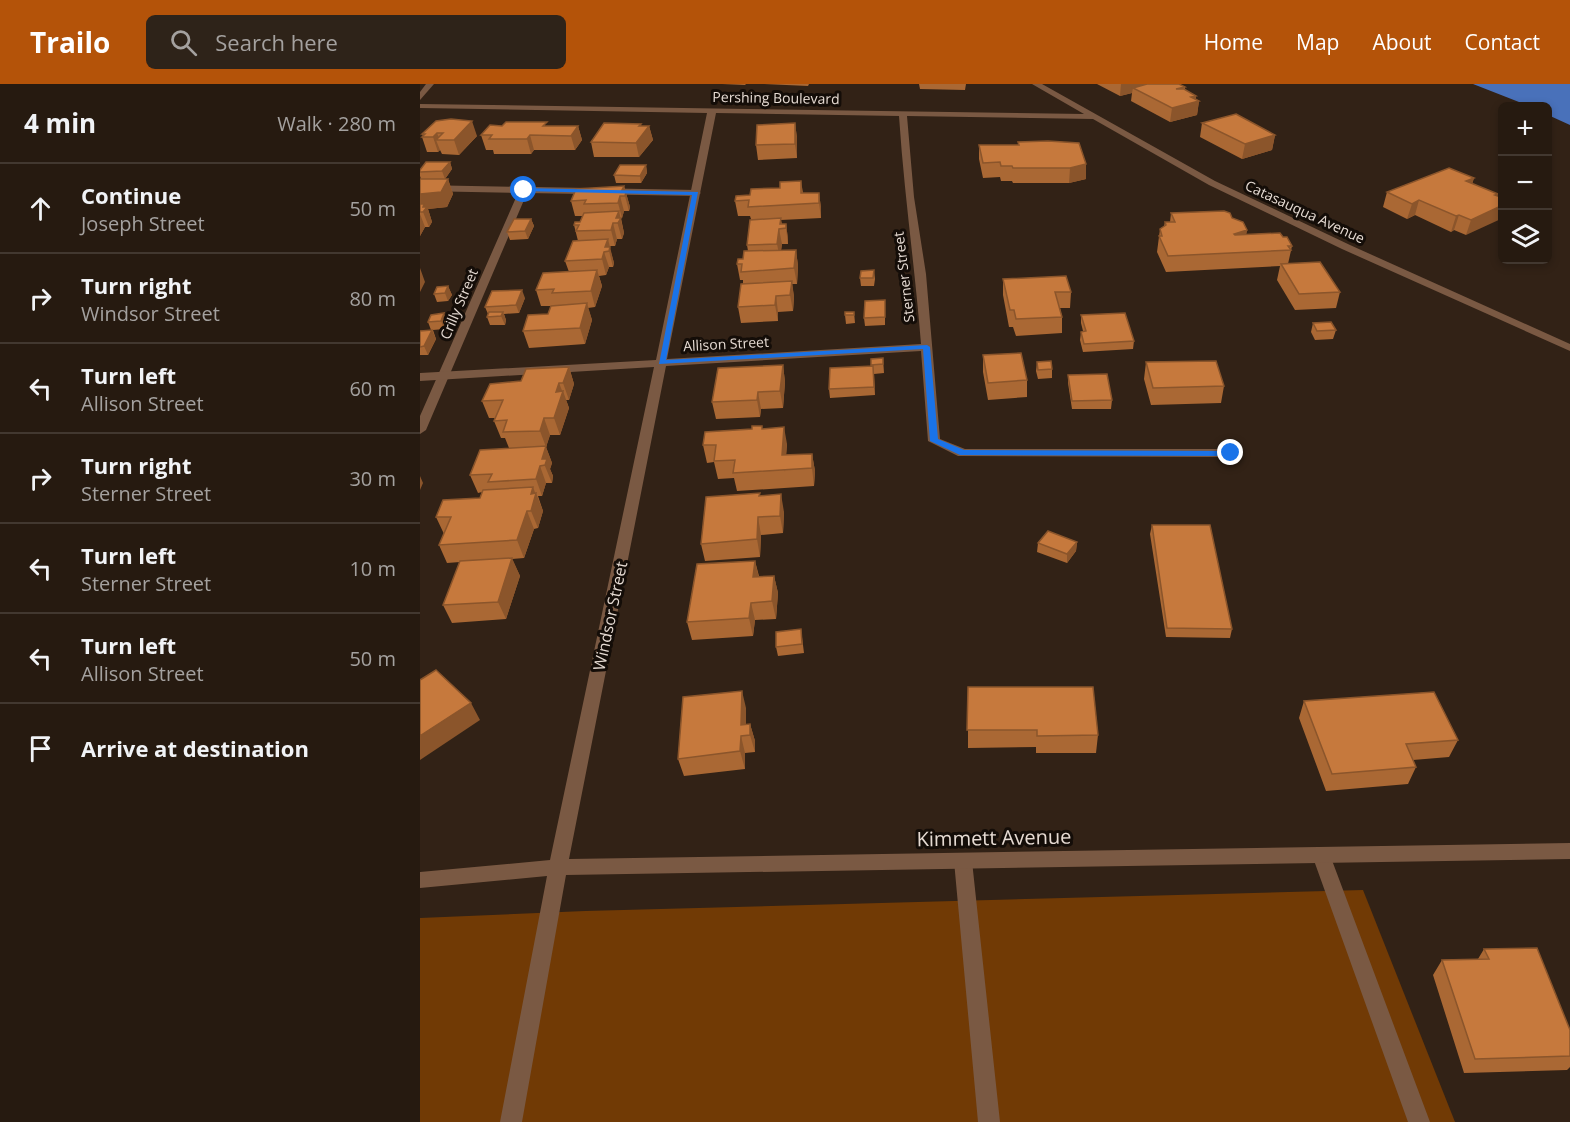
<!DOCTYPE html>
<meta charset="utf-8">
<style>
:root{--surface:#261a10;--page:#2e2319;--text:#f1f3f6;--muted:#a4a19f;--line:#423830;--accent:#b45309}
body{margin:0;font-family:"Open Sans",sans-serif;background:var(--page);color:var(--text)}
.controls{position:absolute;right:18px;top:18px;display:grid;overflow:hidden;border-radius:9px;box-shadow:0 3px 9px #0003}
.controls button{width:54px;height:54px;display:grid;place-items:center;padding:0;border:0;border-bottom:2px solid var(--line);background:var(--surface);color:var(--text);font:30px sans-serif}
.stop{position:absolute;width:18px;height:18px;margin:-14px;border:4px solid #1a73e8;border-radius:50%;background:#fff}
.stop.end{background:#1a73e8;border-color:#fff;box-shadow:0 2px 6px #0008}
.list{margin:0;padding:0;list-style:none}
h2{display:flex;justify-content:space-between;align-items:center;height:78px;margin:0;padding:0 24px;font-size:26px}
h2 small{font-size:20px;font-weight:400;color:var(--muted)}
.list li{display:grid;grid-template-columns:39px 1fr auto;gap:18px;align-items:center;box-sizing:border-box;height:90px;padding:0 24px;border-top:2px solid var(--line)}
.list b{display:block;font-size:22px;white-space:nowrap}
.list p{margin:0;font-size:20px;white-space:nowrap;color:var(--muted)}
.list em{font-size:20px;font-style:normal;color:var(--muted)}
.icon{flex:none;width:33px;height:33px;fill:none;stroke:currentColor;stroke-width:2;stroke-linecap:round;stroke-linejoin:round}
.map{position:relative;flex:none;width:1150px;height:1038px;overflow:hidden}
header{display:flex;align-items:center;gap:36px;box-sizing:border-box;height:84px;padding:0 30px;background:var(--accent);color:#fff}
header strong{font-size:28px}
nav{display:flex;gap:33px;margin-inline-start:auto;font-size:21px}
.search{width:420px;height:54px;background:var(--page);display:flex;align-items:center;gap:15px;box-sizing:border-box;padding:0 21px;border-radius:9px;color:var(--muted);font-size:22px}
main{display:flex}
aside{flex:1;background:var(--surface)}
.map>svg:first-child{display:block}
.green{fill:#713a05}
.water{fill:#4971ba}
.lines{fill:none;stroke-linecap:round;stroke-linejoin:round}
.service{fill:#7a5943;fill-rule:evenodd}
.minor{fill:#7a5943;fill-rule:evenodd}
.wall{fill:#aa6834}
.shaded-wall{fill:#8b552b}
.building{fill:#c6793d;stroke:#8b552b;stroke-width:1.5}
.route{fill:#1a73e8}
.labels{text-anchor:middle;stroke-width:6;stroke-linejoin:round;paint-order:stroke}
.far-street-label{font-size:14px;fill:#e6dbd3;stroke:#140d08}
.street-label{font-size:16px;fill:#e6dbd3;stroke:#140d08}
.near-street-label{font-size:20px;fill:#e6dbd3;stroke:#140d08}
</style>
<header>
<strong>Trailo</strong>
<div class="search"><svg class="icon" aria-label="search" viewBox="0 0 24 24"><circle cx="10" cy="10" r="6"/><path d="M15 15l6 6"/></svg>Search here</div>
<nav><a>Home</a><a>Map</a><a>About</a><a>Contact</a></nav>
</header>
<main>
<aside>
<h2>4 min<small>Walk · 280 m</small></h2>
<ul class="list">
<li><svg class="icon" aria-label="ahead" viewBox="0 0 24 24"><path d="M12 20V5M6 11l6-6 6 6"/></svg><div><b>Continue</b><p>Joseph Street</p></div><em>50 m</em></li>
<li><svg class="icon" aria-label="right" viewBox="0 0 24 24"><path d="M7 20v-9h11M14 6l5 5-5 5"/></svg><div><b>Turn right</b><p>Windsor Street</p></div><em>80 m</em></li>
<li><svg class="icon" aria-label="left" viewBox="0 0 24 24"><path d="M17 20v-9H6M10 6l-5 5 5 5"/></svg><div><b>Turn left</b><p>Allison Street</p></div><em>60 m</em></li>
<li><svg class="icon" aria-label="right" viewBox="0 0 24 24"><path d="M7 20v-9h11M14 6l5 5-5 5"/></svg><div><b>Turn right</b><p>Sterner Street</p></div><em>30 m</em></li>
<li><svg class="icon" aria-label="left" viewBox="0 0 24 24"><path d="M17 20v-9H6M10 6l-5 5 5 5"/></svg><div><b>Turn left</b><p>Sterner Street</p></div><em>10 m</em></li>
<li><svg class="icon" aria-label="left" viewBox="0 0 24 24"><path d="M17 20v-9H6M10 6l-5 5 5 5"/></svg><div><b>Turn left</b><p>Allison Street</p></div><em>50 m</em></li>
<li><svg class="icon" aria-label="arrive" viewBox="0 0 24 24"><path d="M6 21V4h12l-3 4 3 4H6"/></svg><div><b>Arrive at destination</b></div></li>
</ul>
</aside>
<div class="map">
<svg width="1150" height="1038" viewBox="0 0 1150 1038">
<rect width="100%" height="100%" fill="#322216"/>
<path class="green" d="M943,806l92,232h-1035v-204l165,-7z"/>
<path class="water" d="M1053,0h97v41l-22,-10v-9h-19z"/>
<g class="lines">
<path class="service" d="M0,101l276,5 5,3 -5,3 -169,-3 -101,237 -6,4v-18l98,-223 -98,-2z
M901,763l7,2 2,6 100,267h-22l-96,-267 2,-6z
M543,769l7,2 2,6 28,261h-22l-24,-261 2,-6z"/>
<path class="minor" d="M6,0h8l-14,16v-8z
M612,0h10l173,97 135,64 220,99v7l-228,-102 -133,-64 -116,-66 -186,-3 7,81 12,77 14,165 25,10h266l6,4 -6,4 -273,-1 -30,-15 -7,-90 -255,15 -97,493 1001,-16v16l-1004,16 -44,247h-22l47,-246 -127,12v-16l130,-12 104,-493 -234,14v-8l236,-13 51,-247 -287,-5v-4l664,10zM296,29l183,3c5,77 16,152 22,228l-254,15z"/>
</g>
<path class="wall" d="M302,0h24l-1,1z
M344,0h45l-1,2z
M499,0h47l-1,6 -45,-1z
M677,0h47l41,3v3l14,11 -2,14 -27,7 -39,-21 1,-8 -12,3z
M16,37l41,15 -18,19 -17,-1 -2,-4 -2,2h-11l-5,-15 1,-1 -1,-2z
M375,39l2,15v20l-39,2 -2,-15z
M782,39l73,12 -3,15 -30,9 -42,-22z
M128,42h30l4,14 -7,10h-41l-3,4h-37l-1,-4h-7l-5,-15z
M221,42h8l4,14 -14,17h-45l-3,-15z
M628,57l38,38 -17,4h-56l-1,-2h-11l-1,-4 -17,1 -4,-19v-14h39v-3z
M30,78l2,7 -7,10h3l5,15 -6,13 -19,2 4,13 -3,5h-4l-5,9v-57h1l-1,-3v-6z
M226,81l1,8 -6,10h-25l-2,-8z
M1054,94l-2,6 26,10 -1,2 -31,39 -12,-5 -3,2 -36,-17 -8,4 -24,-12 4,-15z
M381,97l2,12h16l2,15v10l-40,2 1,4h4l2,15v5h-6l-1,6h15l2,16 -1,18h-5l2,13 -1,14 -15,1v9l-37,2 -3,-16 5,-23v-4h-3l-3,-16 6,-5 5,-8 -1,-6 4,-26 -1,-3h-12l-3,-15 15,-6 30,-7z
M204,102l6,21 -1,4h-5l-2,7h-1l3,15 -2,6h-5l-2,7h-6l5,17 -1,4h-4l-3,8 -7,1 3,10 -7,21 -7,1 4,12 -7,24 -56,4 -6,-17 25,-17 3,-8h-10l-5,-16 33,-18 -4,-11 13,-20 -4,-16 6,-3 3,-6h-8l-4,-15z
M751,129l61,5 15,12 -1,5 37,2 9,9 -4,18 52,28 -4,16 -41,2 -18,-30 3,-14 -114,6 -9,-20 3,-23 4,-3 1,-4h5z
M111,135l3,7 -6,13 -18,1 -3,-8z
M454,186l1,9 -1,7h-13l-1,-8z
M583,195l68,13 -1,16h-10l2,9v16l-46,3 -3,-9h-4l-6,-32z
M28,202l4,9 -4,6 -11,1 -3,-8z
M105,214l-6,15 -15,1 2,6 -1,5h-15l-3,-8 1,-3 -3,-7z
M465,224v17l-20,1 -1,-8z
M434,228l1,11 -9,1 -1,-9z
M11,231l16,7 -3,7 -11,1 3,9 -8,16h-8v-24l11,-1 -3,-8z
M661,231l53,26 -1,8 -50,3 -3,-12 1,-8 2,-1 -2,-8z
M893,239l23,7 -3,9 -18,1 -4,-8z
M563,271l44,25v17l-39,3 -5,-28z
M463,274l1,15 -10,1 1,21 -45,3 -1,-9 43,-23 -1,-7z
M617,278l15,7v9l-14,1 -2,-8z
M726,278l78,24 -3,17 -70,2 -7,-26z
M363,281l2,17 -2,26 -22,1 -1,8 -44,2 -4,-17z
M149,283l5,17 -5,16h-3l3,8 -9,27h-10l-4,12 6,16 -2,6 3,7 -1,7h-6l-4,13h-4l5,15 -5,17 -4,1 -10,29 -12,1 8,17 -14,43 -54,4 -9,-18 17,-43 -13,1 -8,-18 5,-11 -8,-17 44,-19 2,-6 -4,1 -8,-18 39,-27 -4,-10h-4l-7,-17 1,-3h-6l-7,-17 39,-20z
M648,291l44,25 -1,9h-39l-4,-26z
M343,345l24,15 -1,11 26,-1 3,17 -1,15 -77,5 -3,-13 -16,1 -4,-17 -7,1 -4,-18z
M340,412l24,16 -1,21 -22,2 -1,22 -55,4 -4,-17z
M732,441l80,104 -2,9 -64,-1 -16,-103z
M657,458l-1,9 -9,12 -30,-11 1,-9z
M335,477l4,15h15l4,17 -2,26 -21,1 -2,16 -61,4 -5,-18z
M381,545l3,24 -26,3 -2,-9z
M548,603l130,48 -2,18h-60v-6l-68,1z
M884,617l154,39 -9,17 -36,3 3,7 -8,17 -82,7 -27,-73z
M326,624v16h4l5,17v11l-10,1v16l-61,7 -6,-17z
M1064,865l86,81v37l-3,3 -103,3 -31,-98 9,-15 36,-1z"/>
<path class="shaded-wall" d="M701,0h23v6l-11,-2 -1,5 -12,3z
M776,12v6l3,-1 -2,14 -27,7 2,-14 19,-11z
M52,37l5,15 -18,19 -5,-15z
M375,39l2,15v20l-2,-14z
M221,40l2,10 6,-8 4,14 -14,17 -3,-14 3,-17z
M158,42l4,14 -7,10 -4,-14z
M17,49l3,7h-4l4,10 -2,2 -5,-15z
M110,51l4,15 -3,4 -4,-15z
M855,51l-3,15 -30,9 3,-15z
M30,78l2,7 -7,10 -3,-8z
M666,80v15l-17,4 1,-15z
M226,81l1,8 -6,10 -1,-7z
M1054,94l-5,15 -3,-12z
M28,95l5,15 -6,13 -19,2 4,13 -3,5 -6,-15 -3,-2v-16z
M204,102l6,21 -1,4 -4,-15 -4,-4z
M399,109l2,15v10l-2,-15z
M200,112l4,15 -2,7 -4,-15z
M999,116l-4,15 -8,4 5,-15z
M1083,121v13l-37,17 5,-15z
M199,127l5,22 -2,6 -6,-21z
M0,130l5,13 -5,9z
M1039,131l-5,15 -3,2 5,-16z
M111,135l3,7 -6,13 -3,-8z
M193,139l4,16 -2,7 -4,-16z
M366,140l2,15v5l-2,-16z
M359,145l3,15 -2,15 -3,-15z
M827,146l-3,15 -10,-11z
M188,155l6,24 -1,4 -4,-16 -4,-4z
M376,166l2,16 -1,18 -3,-16z
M184,168l5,15 -3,8 -4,-16z
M0,184l5,14 -5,10z
M177,186l5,16 -7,21 -4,-16z
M372,197l2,16 -1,14 -3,-16z
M28,202l4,9 -4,6 -3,-8z
M102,206l3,8 -6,15 -3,-8z
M356,212l2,16v9l-3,-16z
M167,219l5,17 -7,24 -5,-16z
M83,228l3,8 -1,5 -4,-9z
M24,229l3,9 -3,7 -3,-8z
M12,246l4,9 -8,16 -4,-9z
M363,281l2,17 -2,26 -3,-17z
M149,283l5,17 -5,16 -6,-17z
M139,299l4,10v-2l6,17 -9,27 -6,-17 2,-26z
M338,308l3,17 -1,8 -3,-17z
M124,334l6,17 -4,12 6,16 -2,6 3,7 -1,7 -10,-24 4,-12 -6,-16z
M364,343l3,17 -2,28 -3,-17z
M392,370l3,17 -1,15 -2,-18z
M120,382l6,17 -4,13 -6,-17z
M0,392l3,7 -3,7z
M113,403l3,8v-2l7,18 -5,17 -7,-17v-17z
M361,410l3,18 -1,21 -3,-17z
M107,427l7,18 -10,29 -7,-18z
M338,433l3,18 -1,22 -3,-18z
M657,458l-1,9 -9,12v-9z
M92,474l8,18 -14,43 -8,-17z
M335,477l4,17 -6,-1z
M354,492l4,17 -2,26 -4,-18z
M331,519l4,17 -2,16 -4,-18z
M322,607l4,17v27l-5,-10z
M51,619l9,17 -60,40v-24z
M330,640l5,17v11l-5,-17z
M321,652l4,17v16l-5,-18z"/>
<path class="building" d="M727,0h32l6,3 -9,2h8l12,7 -5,1 8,4 -27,7 -39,-20z
M816,30l39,21 -30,9 -43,-21z
M31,35l21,2 -18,19h-18l7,-7h-6l-4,4h-11l3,-3h-3l14,-13z
M86,38h41l-4,4h35l-7,10 -41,-1 -3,4h-38l3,-4h-11l9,-10 12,1z
M184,39l37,1 -2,2h10l-13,17 -45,-1z
M375,39v21l-39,1 1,-20z
M628,57l31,2 7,21 -16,4h-57l-1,-2h-11l-1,-4 -17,1 -4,-18h40l-1,-3z
M6,78h24l-8,9 -22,1v-2z
M200,81h26l-6,11 -26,-1z
M1029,84l25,10 -8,3 32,13 -3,1 8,3v7l-32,15 -12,-5 -3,1 -37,-16 -7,4 -25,-12z
M0,95h28l-7,13 -21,2z
M381,97v12h18v10l-71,4 1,-7 -14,1 1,-5 14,-1 1,-6 29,-1v-6z
M204,102l-3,6h5l-1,4h-5l-2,7 -34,1 2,-4 -15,1 5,-12z
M0,120h4l-1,3h4l-4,5h-3z
M199,127l-3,7h5l-3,5h-5l-2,7 -35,1 3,-6h-5l1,-3h5l4,-9z
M804,127l6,2 2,5 11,4 4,8 -13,4 1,1 45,-2 3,4h4l5,9h-4l3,4 -123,6 -9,-20h3l-2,-7 6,-4 -1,-3h10l-4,-9z
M361,134l-1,6h6v4l-7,1 -2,15 -30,1 3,-25z
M94,135h17l-6,12 -18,1z
M188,155l-3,8h5l-1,4 -5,1 -2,7 -37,2 8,-20z
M376,166l-2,18 -53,4 1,-8h-5l1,-5h5l1,-8z
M900,178l20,30 -41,2 -18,-30z
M177,186l-6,21 -39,2 2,-4 -18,1 7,-17z
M454,186l-1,8h-13l1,-7z
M646,192l5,16h-16l7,25 -46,2 -2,-9h-4l-7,-31z
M372,197l-2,14 -14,1 -1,9 -37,2 3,-23z
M28,202l-3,7 -11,1 3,-7z
M102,206l-6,15 -31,2 7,-16z
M465,216v17l-21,1 1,-17z
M167,219l-7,25 -57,3 5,-16 20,-1 3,-8z
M69,228h14l-2,4 -14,1z
M425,228h9v3h-9z
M24,229l-3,8 -13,1 3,-7z
M705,229l9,28 -50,3 -3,-12 5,-1 -5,-16z
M911,238l5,8 -19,1 -4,-8z
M12,246l-8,16 -4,1v-16z
M601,269l6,27 -39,3 -5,-28z
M463,274v6l-12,1v-6z
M631,277l1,8 -14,1 -1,-8z
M796,277l8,25 -71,2 -7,-26z
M363,281l-3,26 -22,1 -1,8 -45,2 6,-34z
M453,282l1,21 -45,2 1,-21z
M149,283l-6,16h-4l-3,9 7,-1 -9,27h-10l-4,13 -37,1 4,-12 -13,1 9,-21 -21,1 8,-17 31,-3 5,-12z
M687,290l5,26 -40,1 -4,-26z
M332,342h10v3l22,-2 -2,28 30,-1v14l-79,5 2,-13 -21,1 2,-16h-13l2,-13 47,-3z
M126,362l-4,13h5l-2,6 -5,1 -4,13 -48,3 4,-8 -22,1 10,-25z
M113,403l-2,7 5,-1 -5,18h-4l-10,29 -78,5 12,-28h-15l7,-17 37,-2 3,-8z
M340,409l-1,3 22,-2 -1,22 -22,1 -1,22 -56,5 5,-47z
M732,441h58l22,104 -65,-1z
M628,447l29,11 -10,12 -29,-11z
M92,474l-14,44 -55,3 17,-44z
M335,477l-2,16 21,-1 -2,25 -21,2 -2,15 -62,4 10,-58z
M381,545l1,15 -26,3v-15z
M16,586l35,33 -51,33v-56z
M548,603h125l5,48 -61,1v-6h-70z
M322,607l-1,34 9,-1v11l-9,1 -1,15 -62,8 5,-62z
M1014,608l24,48 -52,4 10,23 -84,7 -28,-73z
M1117,864l33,82v26l-95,3 -33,-99 47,-1 -5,-10z"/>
<path class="route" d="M104,104l174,4 -32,168 261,-15 3,2 8,92 26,11 267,1 4,2 -4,3 -271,-1 -30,-14 -7,-92 -264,15 33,-169 -170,-4z"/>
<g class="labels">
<g class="far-street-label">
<text transform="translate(356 14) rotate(1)" y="5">Pershing Boulevard</text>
<text transform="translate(885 128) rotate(25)" y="5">Catasauqua Avenue</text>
<text transform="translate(484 193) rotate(-97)" y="5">Sterner Street</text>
<text transform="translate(39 220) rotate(-67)" y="5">Crilly Street</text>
<text transform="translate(306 260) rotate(-3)" y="5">Allison Street</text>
</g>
<g class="street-label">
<text transform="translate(190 532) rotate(-78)" y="6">Windsor Street</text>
</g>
<g class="near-street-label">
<text transform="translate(574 754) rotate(-1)" y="7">Kimmett Avenue</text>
</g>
</g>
</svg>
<div class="controls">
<button>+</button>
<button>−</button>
<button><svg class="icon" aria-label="layers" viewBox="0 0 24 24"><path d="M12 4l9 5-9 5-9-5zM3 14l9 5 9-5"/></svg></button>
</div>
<div class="stop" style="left:104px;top:106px"></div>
<div class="stop end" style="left:811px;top:369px"></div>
</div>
</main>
